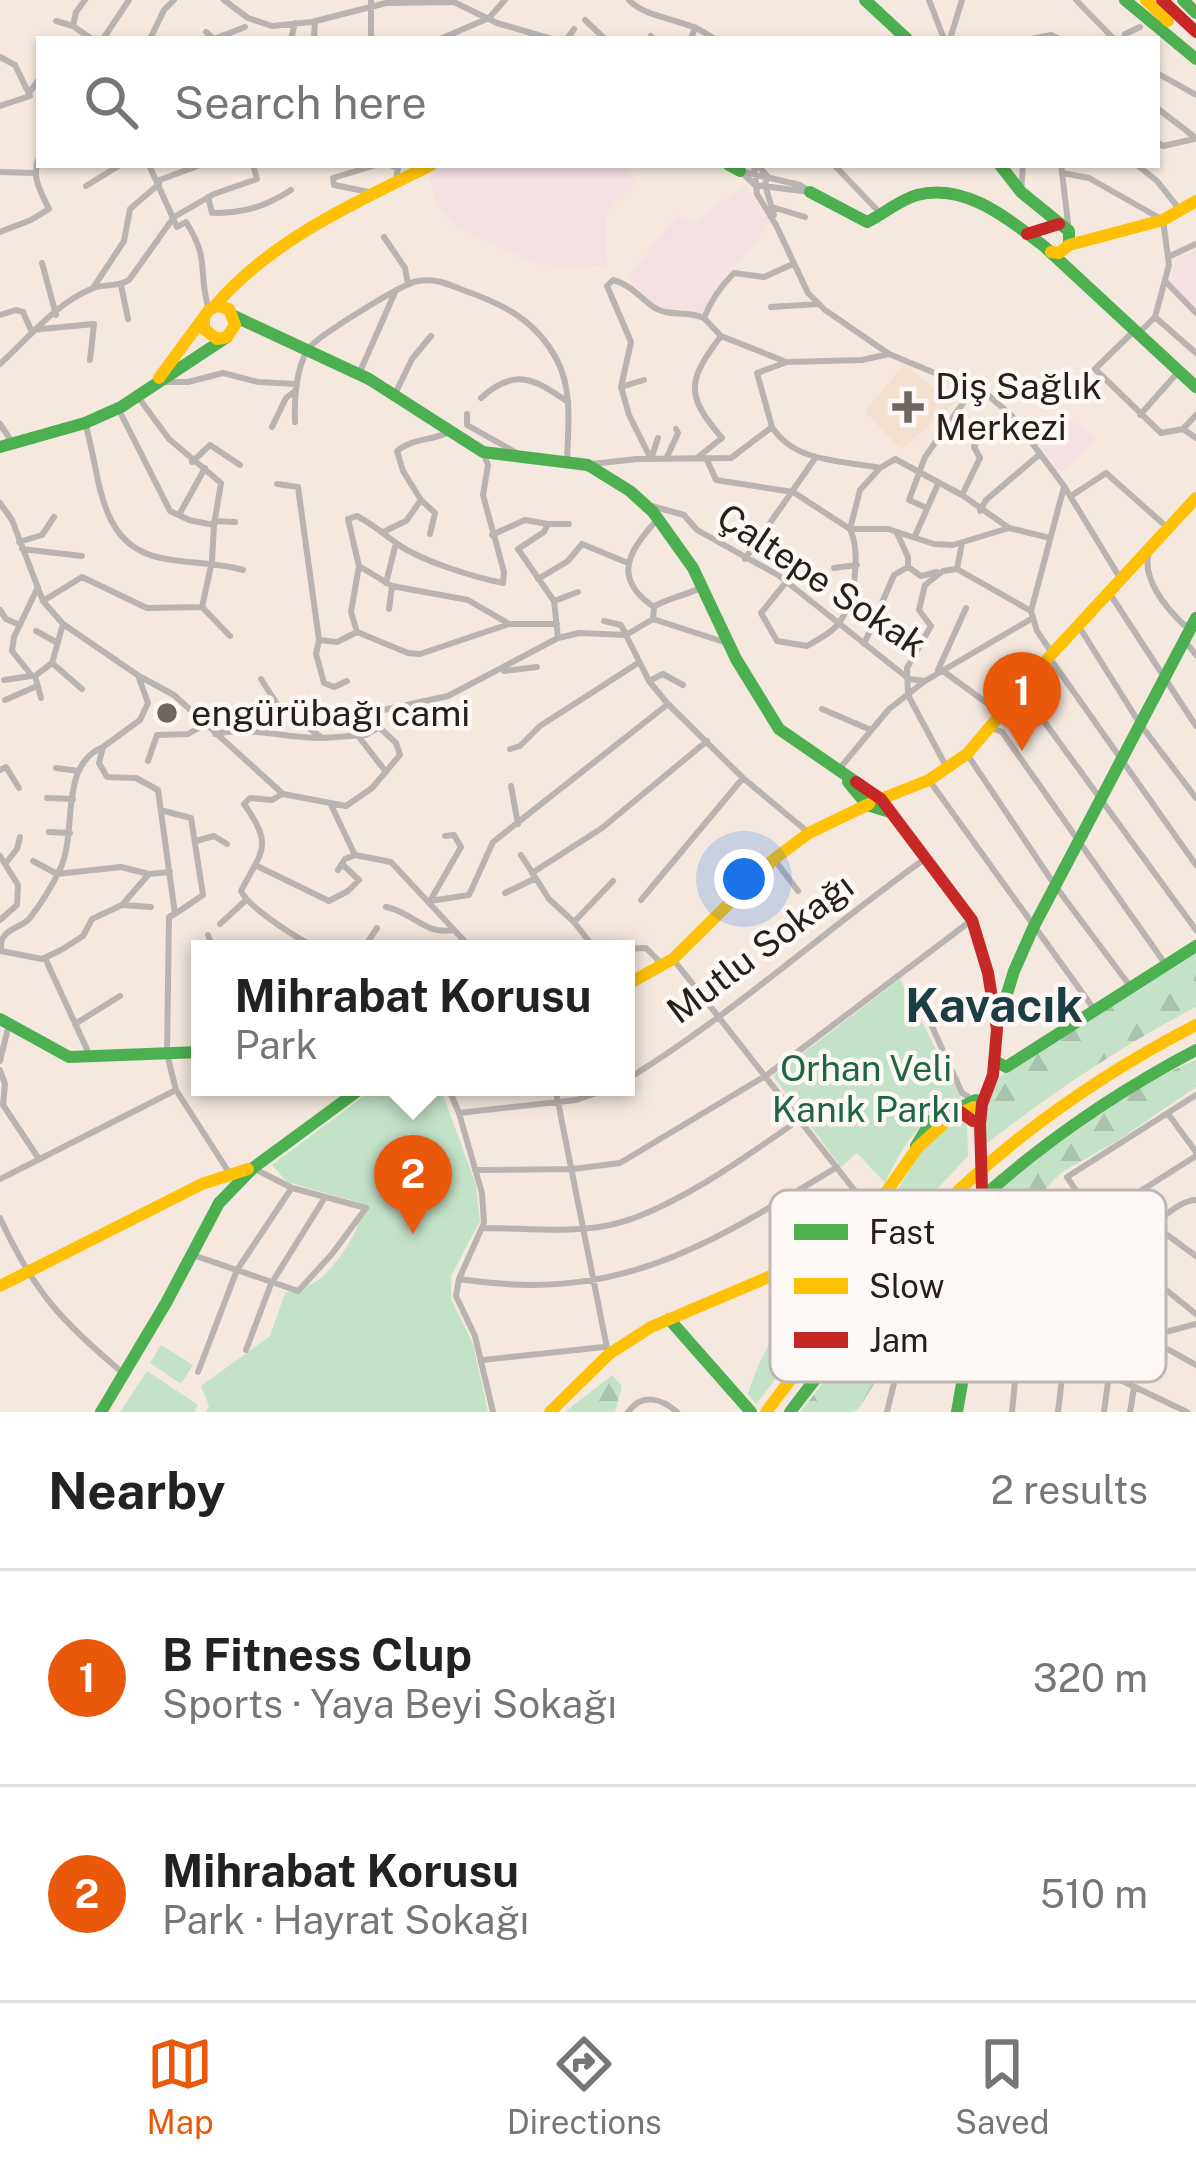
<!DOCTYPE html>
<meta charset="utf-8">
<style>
:root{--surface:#fff;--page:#f2f2f2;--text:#222;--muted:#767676;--line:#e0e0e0;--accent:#ea580c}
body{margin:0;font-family:"Public Sans",sans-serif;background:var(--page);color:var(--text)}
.you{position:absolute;left:744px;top:879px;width:42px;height:42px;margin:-30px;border:9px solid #fff;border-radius:50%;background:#1a73e8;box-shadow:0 0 0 18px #1a73e833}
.badge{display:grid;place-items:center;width:78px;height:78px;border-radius:50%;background:var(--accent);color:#fff;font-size:39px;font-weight:700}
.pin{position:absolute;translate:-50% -99px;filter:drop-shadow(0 3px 6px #0008)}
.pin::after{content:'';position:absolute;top:63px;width:42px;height:36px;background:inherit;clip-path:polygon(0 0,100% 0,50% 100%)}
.popup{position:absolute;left:191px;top:940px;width:444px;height:156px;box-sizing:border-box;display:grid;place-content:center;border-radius:0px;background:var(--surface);filter:drop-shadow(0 3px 9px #0005);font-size:39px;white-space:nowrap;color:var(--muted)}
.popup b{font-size:45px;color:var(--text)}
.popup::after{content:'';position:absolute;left:50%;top:100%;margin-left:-24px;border:24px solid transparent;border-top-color:var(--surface)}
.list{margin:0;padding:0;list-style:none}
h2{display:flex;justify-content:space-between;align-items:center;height:156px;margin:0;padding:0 48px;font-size:51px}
h2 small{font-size:39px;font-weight:400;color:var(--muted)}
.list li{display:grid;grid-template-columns:78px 1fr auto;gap:36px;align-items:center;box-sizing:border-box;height:216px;padding:0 48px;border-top:3px solid var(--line)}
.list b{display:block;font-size:45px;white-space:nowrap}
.list p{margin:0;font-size:39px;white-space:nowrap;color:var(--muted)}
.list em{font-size:39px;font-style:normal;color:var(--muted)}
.icon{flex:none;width:66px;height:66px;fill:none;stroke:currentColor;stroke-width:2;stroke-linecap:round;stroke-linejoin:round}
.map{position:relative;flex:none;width:1196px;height:1412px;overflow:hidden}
.search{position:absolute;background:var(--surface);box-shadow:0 3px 9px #0004;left:36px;right:36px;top:36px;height:132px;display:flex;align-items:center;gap:30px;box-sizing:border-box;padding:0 42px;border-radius:0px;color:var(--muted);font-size:45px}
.sheet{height:588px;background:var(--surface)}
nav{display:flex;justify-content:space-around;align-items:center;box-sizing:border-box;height:168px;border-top:3px solid var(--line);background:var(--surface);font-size:33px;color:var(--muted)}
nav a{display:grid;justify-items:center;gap:6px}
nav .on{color:var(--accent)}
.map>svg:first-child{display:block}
.built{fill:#f4e0cf}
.education{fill:#f3e1e3}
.green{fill:#c3e2c8}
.forest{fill:url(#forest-firs)}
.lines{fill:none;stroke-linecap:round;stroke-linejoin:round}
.street{stroke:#b9b3b1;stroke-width:6}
.fast{stroke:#4caf50;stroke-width:12}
.slow{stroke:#ffc107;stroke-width:12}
.jam{stroke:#c62828;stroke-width:12}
.slow-bridge{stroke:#ffc107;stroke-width:12}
.jam-bridge{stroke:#c62828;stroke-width:12}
.poi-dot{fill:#6f665f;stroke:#fdf8f5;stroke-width:4.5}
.labels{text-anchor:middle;stroke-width:9;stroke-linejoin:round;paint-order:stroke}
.poi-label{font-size:36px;fill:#27201a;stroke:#fdf8f5;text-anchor:start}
.street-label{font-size:36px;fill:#27201a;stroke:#fdf8f5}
.park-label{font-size:36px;fill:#1e6542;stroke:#fdf8f5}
.district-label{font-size:48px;font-weight:bold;fill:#1c3d42;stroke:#fdf8f5}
.key{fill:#fdf8f5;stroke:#bdb7b3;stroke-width:3}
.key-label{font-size:33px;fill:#27201a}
</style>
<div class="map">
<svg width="1196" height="1412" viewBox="0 0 1196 1412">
<defs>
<pattern id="forest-firs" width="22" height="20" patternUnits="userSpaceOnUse" patternTransform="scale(3)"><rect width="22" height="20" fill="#c3e2c8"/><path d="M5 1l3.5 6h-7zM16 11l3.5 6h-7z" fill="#a8c2ab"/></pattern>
</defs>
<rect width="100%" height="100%" fill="#f5e9df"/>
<path class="built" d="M905,364l48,40 -52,46 -36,-39z"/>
<path class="education" d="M442,165h185l10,18 -31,30 1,53 -68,-1 -82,-37 -20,-23 -8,-33z
M745,185l26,38 -56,67 -14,24 -21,-6 -18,4 -35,-34 51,-63 18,7z
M1196,249v59l-25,-27 4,-20z
M1062,414l34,23 -35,35 -22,-28z
M1065,1187l23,35 -26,28 -6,-11 3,-48z"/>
<path class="green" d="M900,979l61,119c-41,19 -57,45 -76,85l-28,-30 -16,14 -68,-91z
M376,1087h64l36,98 4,36 -29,55v23l22,45 15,68h-282l3,-6 -8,-20 69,-50 15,-43c12,-4 27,-7 36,-15 20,-18 39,-48 43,-74l-77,-22 -15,-17z
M961,1117l6,8 1,31 -110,117 -102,131 -8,-10c17,-55 36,-70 78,-109l-10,-23 37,-12 16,-13 60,-99 13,-13z
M161,1345l32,20 -12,19 -31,-21z
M147,1371l51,34 -4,7h-74z"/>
<path class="forest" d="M1196,950v57c-75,39 -143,85 -210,137l-2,-36 15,-31z
M1196,1060v27l-79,54 -55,31 -39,39 -36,48 2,-61c63,-54 130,-106 207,-138z
M971,1212l1,54c-52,35 -80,89 -112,141l-6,5h-54l109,-135z
M612,1375l10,11 -7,26h-50z"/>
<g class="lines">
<path class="street" d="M85,0l-9,12 -3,14 19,13
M224,0l24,18 24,8 40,-4 74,-19 68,-1 43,21 55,16
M629,0c18,20 60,18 85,39
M929,0l15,39
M1076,0l38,39
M585,20l20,19
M56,21l17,5
M206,32l8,7 31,-12
M103,39l26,-39
M150,39l14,-29 10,-10
M291,39l4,-16
M314,39l1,-18
M371,39v-39
M440,39l49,-21 16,-18
M567,39l7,-10
M649,39l2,-3
M691,39l4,-12
M950,39l12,-39
M1031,39l20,-4 8,4
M1124,39l1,-5 15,-7
M0,57l15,8 15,31 -30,10
M1157,73l39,22
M29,93l10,-14
M1157,108l39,30
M1157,142l6,4 31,-7
M149,165l28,62 9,-5c25,39 11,49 23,88
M390,165l8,3 -2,12
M754,165l3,29 19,31 32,68 17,17 64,44 99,41 24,21 52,70 56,92
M758,165l9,11 -2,9 9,30
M834,165l48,50
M1061,165l8,66
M1137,165l20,16 23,29
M740,171l15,14 55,7
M740,171l60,14 7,5
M0,172l35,1
M1062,173l27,5 74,42 6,45 -14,52 41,36
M157,181l43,-16
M86,186l34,-21
M1021,191l2,-26
M374,193l-40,-8 -1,-7 43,-13
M208,197l4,16c32,0 53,-6 79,-23
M772,207l33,10
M0,232l31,-12 18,-11c-9,-19 -18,-32 -10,-52
M384,237l21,31 3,16
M1168,257l28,-13
M42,263l14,52
M1167,283l29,30
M121,285l7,34
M93,288l31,-47 6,-32 29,-25
M771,307l47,-3
M0,315l16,-5 7,2 8,18 63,-6 -4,36
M1136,329l-41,40 66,64 22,-4 13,9
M1140,332l15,-15
M721,336l63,25
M0,364c28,-25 55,-60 91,-75 13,-6 25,-1 38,-9l45,-63 40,-23 43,-15 -4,-14
M359,374l37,-84
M165,382h23l35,-9 35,9 39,2
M621,387l23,-7
M395,394l17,-35 19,-23
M481,398c34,-31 54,-19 87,4
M118,408l52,103 19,9 25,5 7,-42 -52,-44 -31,-42
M467,414v11l50,28
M1140,415l39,-44
M295,422c-1,-22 1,-54 13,-73 8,-12 95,-66 110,-68 17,-3 30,3 45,9 40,14 73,30 94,70 16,31 11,68 10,101
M85,423c16,51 11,122 76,135 28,6 54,4 82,12
M0,424l12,18
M272,427l14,-29 9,-7
M772,427c23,36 69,33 108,41l15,-9 67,36 47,33 41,10
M1183,429l13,-14
M484,455l4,10 -5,30 21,77 -1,11c-30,-6 -82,-22 -107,-40 -13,-10 -24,-19 -39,-27l-9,3 11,47 33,20 76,14 41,24
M650,457l-21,-42 -8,-28 10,-45 -24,-56 6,-6c19,5 27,18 42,28 13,9 33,2 49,10
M698,457l24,-19c-37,-43 -35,-57 -1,-102l-17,-18c7,-18 16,-31 30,-45l30,4 29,-13
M651,459l7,-21
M666,459l12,-26 -2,-4
M707,460l9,20 77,12 57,37h38l46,15 19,1 56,-17
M192,462l18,-17 30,20
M592,464l45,-5 94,-1 41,-31 -15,-54 30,-11 75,-2 27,-6
M277,484l21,3 21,153 18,2 20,-10
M962,495l18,-37 -6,-11 6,-11 32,-20
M1071,496l35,-23 63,56
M421,500l14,13 -5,21
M0,503l12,17 31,81 20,23 76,52 35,19 109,99 63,12 26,-18 28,-33 -4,-12 -31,-29 83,-18 110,-58 21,-5 47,2 27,-16 71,23
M652,506l32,9 13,15 81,45 131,104 16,2 106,-62
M927,508l-18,-8 16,-43 48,-68
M980,511l6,-11 54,-46
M179,515l26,-47
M214,521l21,1
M548,524h21
M385,531l21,-10 15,-21 -18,-29 -6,-20c15,-13 35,-10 52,-19
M492,535l33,-15 23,4 -4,8 -26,17 36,52 4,37
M915,536l23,-52
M19,542l23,-7 12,-18
M22,549l60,7
M1149,552c-8,26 17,56 35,73l9,-1
M745,559l71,-102
M359,566l-8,46 6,20 51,21 12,1 89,-30h48
M908,567l13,9 16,-4
M834,568l23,-3
M957,569l5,-26
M538,579l30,-18 14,-17 46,19
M787,581l-26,32 16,28 30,5c10,-6 25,-13 32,-23 16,-22 22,-70 11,-94l10,-39 20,-22
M386,583l10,-40
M1110,594l86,132
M43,601l39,-24 65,31 55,-1 10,-46 2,-36
M554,601l24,-9
M202,607l28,29
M654,607c-43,-29 -25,-57 3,-87
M389,609l3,-23
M0,610l6,9 14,6
M653,619l1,-12c8,-7 33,-12 46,-19
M604,621l17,4 28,56 18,22 76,75 66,55
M63,624l-11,39 30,26
M1078,625l62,99 56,74
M36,631l20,11
M319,640l-3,14 8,29 10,4 13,-6
M1185,641l11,14
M864,644l30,-69 14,-8v-10l-11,-24
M1052,653l-15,-22 -6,-20 33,-124
M1049,657l147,208
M938,670l28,-62
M504,671l33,-4
M943,671l56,41
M32,676l-20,-25 2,-14 24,-50
M139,678l9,25 -8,17 -37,27 -4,16 8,14 29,1 22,12 17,124
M261,679l16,25 45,34 44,-3 14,-8
M4,680l27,-4
M649,681l14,-7 20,11
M1022,691l174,239
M41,698l-6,-22 17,-13
M5,700l32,-14
M822,709l49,21
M992,728l10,4 164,233
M215,734c35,-8 68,4 104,4
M359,737l27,35
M103,747c-45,18 -25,86 -43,122 -7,15 -20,36 -30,49 -7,8 -17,9 -24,16 -6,6 -5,10 -5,17l41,8 19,-9 22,-14 9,-17 30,-14 27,-31 21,-2
M510,749l10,-3 20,-20 98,-63
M967,754l89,133 74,99
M148,761l9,-26 31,-1 16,-9
M56,768l23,3
M840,768l49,-59 36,-28
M947,768l-39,-73 -1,-27 24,-42 -12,-16 6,-25 18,-14 14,-2 74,42
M0,770l6,-3 13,21
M929,780l165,229
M511,786l7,38
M282,794l-10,6 -22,-2 -6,6c31,43 17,47 -3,87 8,17 63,53 81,58
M47,798l26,1
M331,805l24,50 36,7 79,85 8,2
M164,811l27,7 12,77 -28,19
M49,832l21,1
M196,841l18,-5 13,8
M521,855l28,44 25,23 21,27
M0,856l18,29 -1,20 -17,15
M774,859l24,32
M33,861l24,13 64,-7 28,7
M6,863l11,-14 3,-12
M257,866l72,35 19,-10 11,-11 -17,-16
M338,870l7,-11 10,-4
M532,873l70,-45 105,-87
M505,893l29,-14
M641,900l102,-122
M430,901l39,-6 24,-53 175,-138
M430,901l31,-54 -7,-12 -9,1
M122,905l29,2
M386,907c27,5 37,28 68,23
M175,914l-6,3 -2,137 9,36
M574,922l39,-41
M220,924l25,-23
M208,935l5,14
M269,949l32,-6 -8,6
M363,949l14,-21
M620,949l26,-1 17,17
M45,958l45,98
M673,959l201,256
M921,1002l41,91 10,6
M75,1024l45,-28
M0,1061l9,-37
M0,1070l5,14 -2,21 36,54
M626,1080c106,-65 199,-150 300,-222
M448,1087l11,26 23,80 2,30 -25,56 -3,17 19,40 18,76
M555,1087l53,266
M269,1091l11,-4
M459,1113l117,-13 38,-13
M1169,1115l27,37
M475,1170l98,-1 47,-6 147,-88 205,-155
M0,1179l176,-89 54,84
M0,1218c34,74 61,103 123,155
M1096,1221l-29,-44 129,-82
M1094,1225l10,15 92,74
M1155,1226l41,30
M483,1228c40,0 83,5 122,-2 60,-10 145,-72 195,-107
M193,1255l105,36 34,-37 34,-46 -74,-20 -39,-20
M983,1272l41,18 15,-4 65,-72 92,-58
M459,1279c160,25 246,-32 378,-112
M1034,1288l18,24 15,30 22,23 98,47
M1144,1336l52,29
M1147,1337l49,-13
M246,1350l25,-66 53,-85
M483,1360l121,-13
M198,1372l39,-102 54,-81
M628,1412c14,-19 33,-14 49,0
M887,1412l9,-37
M1012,1412l12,-122
M1058,1412l8,-68
M1104,1412l4,-30 36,-46 -42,-49c17,-24 66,-87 94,-87
M1130,1412l4,-24"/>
<path class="fast" d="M865,0l42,39
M1125,0l71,59
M1183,0l13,13
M729,165l11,6
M1000,165l21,27 48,39v14
M810,192l57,30c17,-8 32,-22 50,-27 49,-13 92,25 128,52
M1047,249l149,138
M234,316l135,63 114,73 105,13 42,26 23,21 40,56 43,91 43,70 77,53
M0,447l85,-24 36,-16 106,-70
M848,782l19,23 23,7
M0,1019l69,38 131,-5
M999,1020l15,-49 20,-45 162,-308
M995,1061l11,6 190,-121
M916,1146l15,-25 45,-21
M669,1319l82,93
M101,1412l65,-109 53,-100 34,-35 110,-81
M790,1412c118,-156 231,-270 406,-362
M957,1412l27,-156"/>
<path class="slow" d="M1146,0l22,21
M1051,252l8,1 10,-8 94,-25 33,-19
M213,308c56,-67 141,-105 218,-143
M159,378l50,-68 8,-4 12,3 6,16 -8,12 -10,2 -13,-10v-11
M881,799l48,-19 38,-26 82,-97 147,-159
M626,985l47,-26 101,-100 35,-26 60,-29
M0,1286l202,-102 46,-15
M550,1412l59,-58 42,-27 200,-85 67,-95 33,-30 23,-10
M766,1412c127,-169 239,-289 430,-387"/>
<path class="jam" d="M1162,0l34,32
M1027,234l32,-10
M856,782l25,17 91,121 16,53 9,56 -4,46 -11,29 -2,20
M959,1111l14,10"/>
<path class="slow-bridge" d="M975,1198l1,57"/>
<path class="jam-bridge" d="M980,1124l4,132"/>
</g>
<g class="poi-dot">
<path d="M902 389h12v12h12v12h-12v12h-12v-12h-12v-12h12z"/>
<circle cx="167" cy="713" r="12"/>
</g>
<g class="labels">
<g class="poi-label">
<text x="935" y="399">Diş Sağlık<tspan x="935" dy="41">Merkezi</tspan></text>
<text x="191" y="726">engürübağı cami</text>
</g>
<g class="street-label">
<text transform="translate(822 580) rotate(34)" y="13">Çaltepe Sokak</text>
<text transform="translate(760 948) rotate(-37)" y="13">Mutlu Sokağı</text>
</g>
<g class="park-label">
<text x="866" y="1081">Orhan Veli<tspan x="866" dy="41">Kanık Parkı</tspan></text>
</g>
<g class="district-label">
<text x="994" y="1022">Kavacık</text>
</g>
</g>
<rect x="770" y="1190" width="396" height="192" rx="18" class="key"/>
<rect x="794" y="1224" width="54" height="16" fill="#4caf50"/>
<rect x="794" y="1278" width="54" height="16" fill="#ffc107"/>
<rect x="794" y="1332" width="54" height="16" fill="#c62828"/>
<g class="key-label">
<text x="869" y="1244">Fast</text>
<text x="869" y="1298">Slow</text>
<text x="869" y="1352">Jam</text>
</g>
</svg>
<div class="you"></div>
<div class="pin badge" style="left:1022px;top:751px">1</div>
<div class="pin badge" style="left:413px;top:1234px">2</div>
<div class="popup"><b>Mihrabat Korusu</b>Park</div>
<div class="search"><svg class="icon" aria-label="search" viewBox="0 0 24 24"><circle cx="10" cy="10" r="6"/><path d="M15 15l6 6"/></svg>Search here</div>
</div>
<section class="sheet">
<h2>Nearby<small>2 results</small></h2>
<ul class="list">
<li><span class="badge">1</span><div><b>B Fitness Clup</b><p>Sports · Yaya Beyi Sokağı</p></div><em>320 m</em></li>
<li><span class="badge">2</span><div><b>Mihrabat Korusu</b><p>Park · Hayrat Sokağı</p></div><em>510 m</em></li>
</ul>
</section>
<nav>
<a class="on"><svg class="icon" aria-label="map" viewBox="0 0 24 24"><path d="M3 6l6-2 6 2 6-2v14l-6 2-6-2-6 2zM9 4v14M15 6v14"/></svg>Map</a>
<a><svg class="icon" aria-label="directions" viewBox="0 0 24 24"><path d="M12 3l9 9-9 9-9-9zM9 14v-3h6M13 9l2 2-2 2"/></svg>Directions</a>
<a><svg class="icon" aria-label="saved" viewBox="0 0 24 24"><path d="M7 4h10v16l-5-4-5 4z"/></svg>Saved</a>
</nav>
